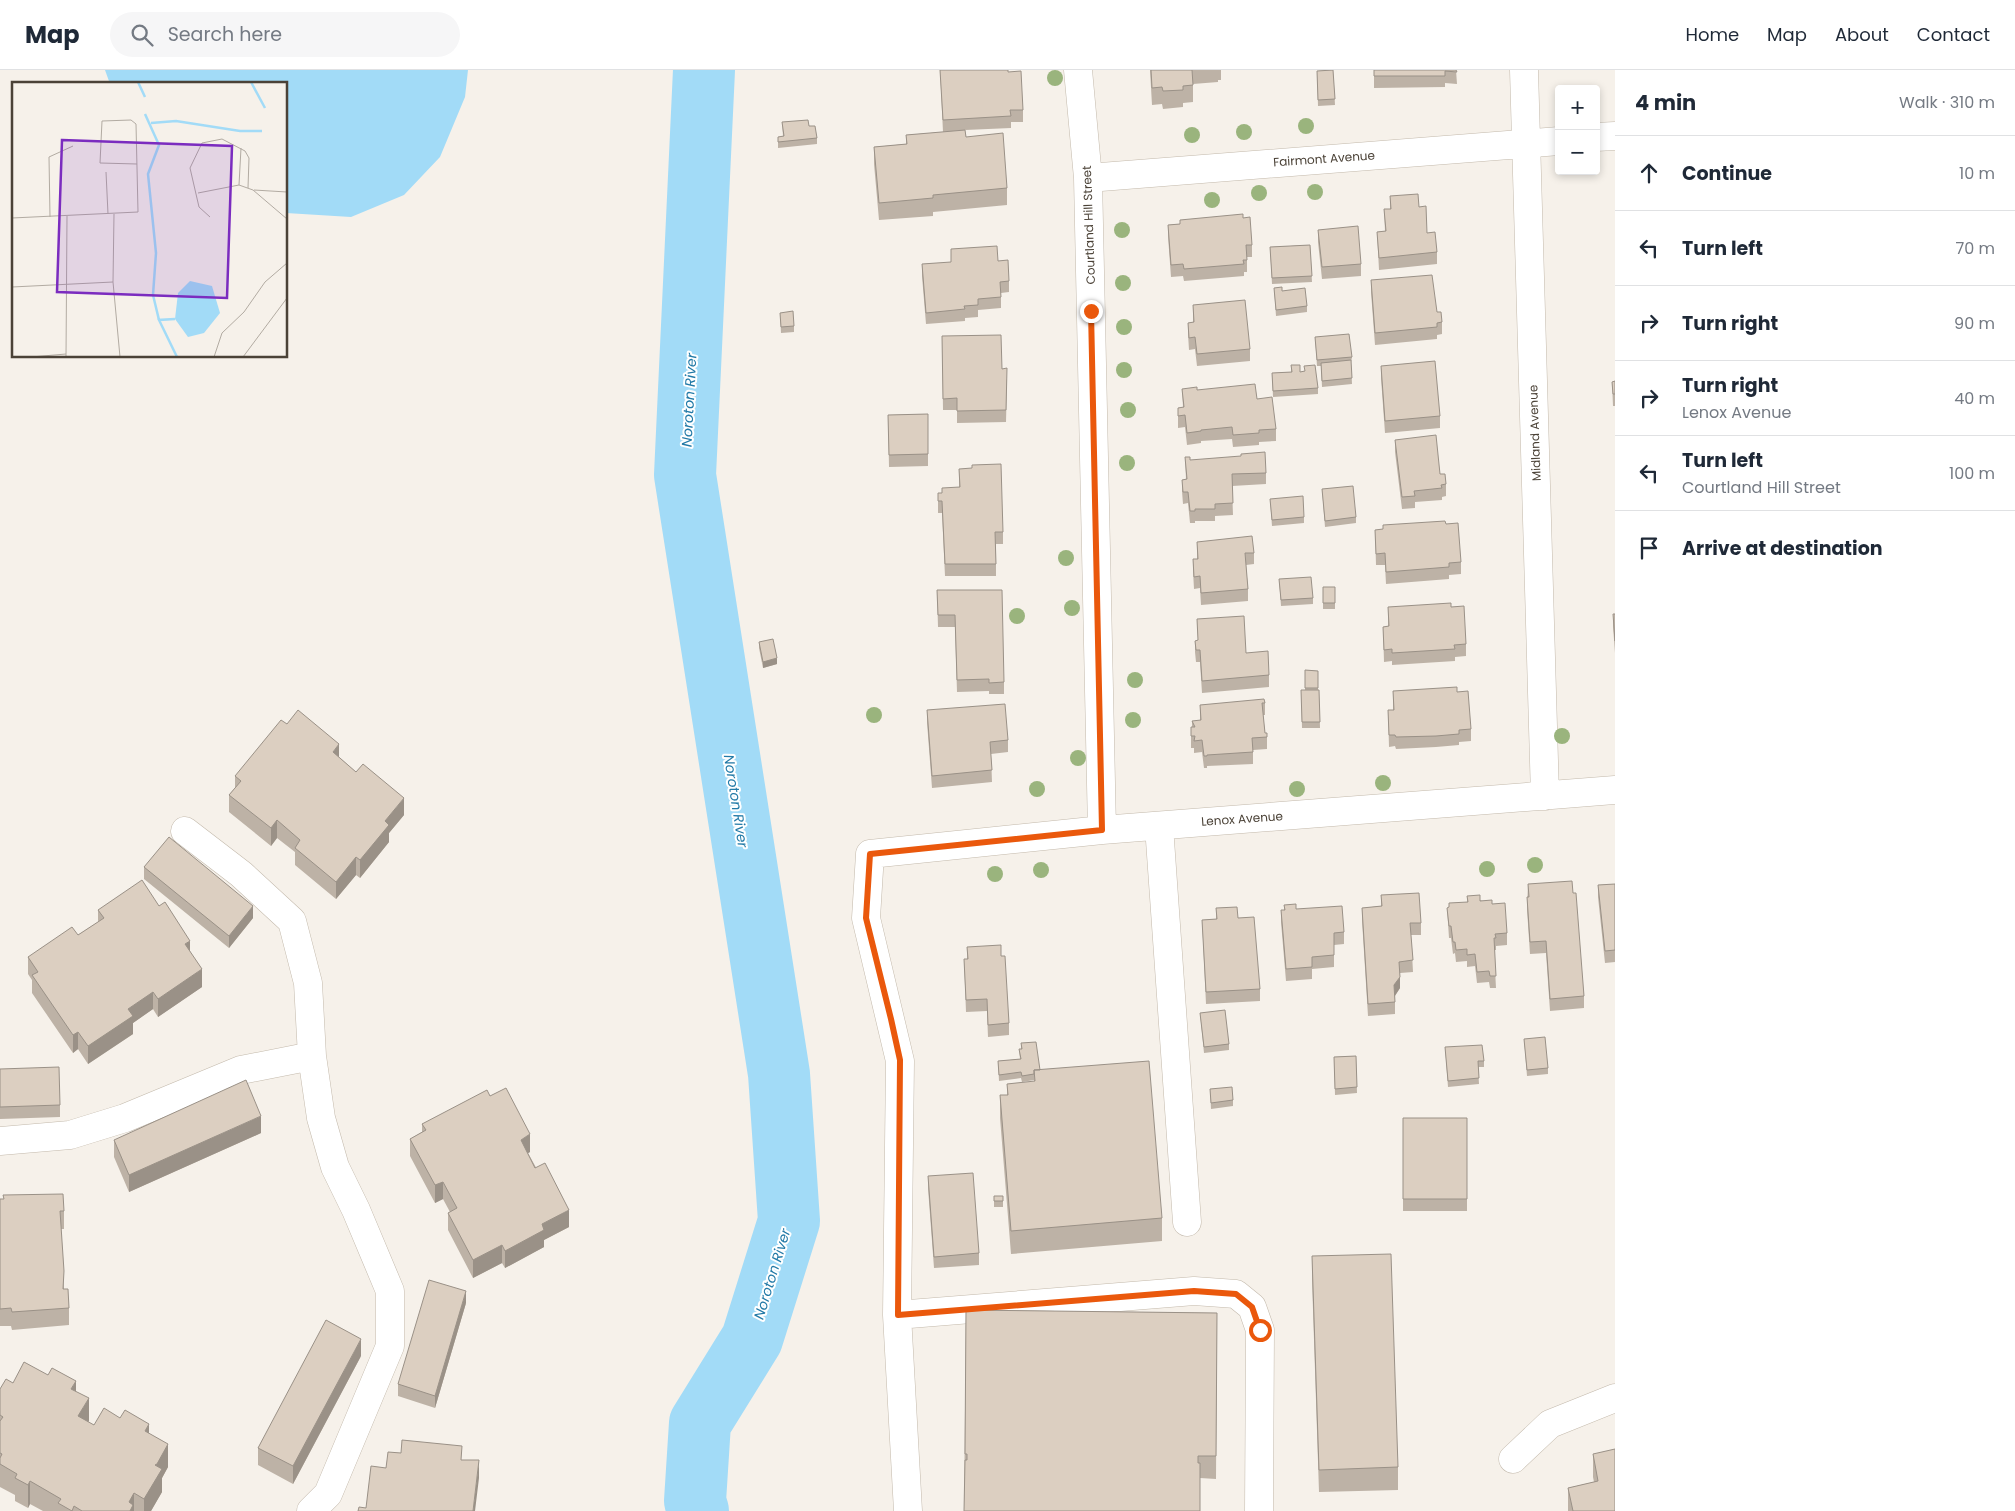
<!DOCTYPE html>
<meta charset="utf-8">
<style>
:root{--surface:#fff;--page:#f6f6f7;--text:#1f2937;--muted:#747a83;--line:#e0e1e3}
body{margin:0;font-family:Poppins,sans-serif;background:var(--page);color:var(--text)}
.controls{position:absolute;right:15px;top:15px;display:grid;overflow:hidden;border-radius:5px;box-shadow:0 2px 8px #0003}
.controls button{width:45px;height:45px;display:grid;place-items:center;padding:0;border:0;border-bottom:1px solid var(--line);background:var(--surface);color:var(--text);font:25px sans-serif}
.stop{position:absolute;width:15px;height:15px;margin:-11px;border:4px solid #ea580c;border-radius:50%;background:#fff}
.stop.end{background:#ea580c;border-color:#fff;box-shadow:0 1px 5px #0008}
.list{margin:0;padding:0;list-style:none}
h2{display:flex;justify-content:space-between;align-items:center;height:65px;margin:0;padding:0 20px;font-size:21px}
h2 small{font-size:16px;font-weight:400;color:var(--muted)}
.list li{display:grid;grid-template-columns:32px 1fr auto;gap:15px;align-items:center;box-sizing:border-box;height:75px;padding:0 20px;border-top:1px solid var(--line)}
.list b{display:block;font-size:19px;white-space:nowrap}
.list p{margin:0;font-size:16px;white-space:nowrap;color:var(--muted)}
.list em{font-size:16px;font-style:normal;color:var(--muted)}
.icon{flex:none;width:28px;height:28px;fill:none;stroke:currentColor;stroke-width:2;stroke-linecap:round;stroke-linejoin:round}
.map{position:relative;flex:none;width:1615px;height:1441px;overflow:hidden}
header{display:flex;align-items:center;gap:30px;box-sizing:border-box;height:70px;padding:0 25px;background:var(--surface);border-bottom:1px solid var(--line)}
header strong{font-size:24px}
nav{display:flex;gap:28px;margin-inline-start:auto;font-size:18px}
.search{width:350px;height:45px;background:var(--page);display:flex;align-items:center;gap:12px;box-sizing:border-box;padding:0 18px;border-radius:28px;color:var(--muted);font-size:19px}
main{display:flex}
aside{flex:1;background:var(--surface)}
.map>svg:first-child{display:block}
.water{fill:#a2dbf7}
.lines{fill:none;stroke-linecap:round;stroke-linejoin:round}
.river{stroke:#a2dbf7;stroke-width:62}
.minor-casing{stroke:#c3b9ab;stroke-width:29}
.minor{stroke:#fff;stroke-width:28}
.tree{fill:#9ab47d}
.wall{fill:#bdb2a6}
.shaded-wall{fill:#9a9187}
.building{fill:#dccfc1;stroke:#9a9187}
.route{stroke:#ea580c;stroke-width:6}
.labels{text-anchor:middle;stroke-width:4;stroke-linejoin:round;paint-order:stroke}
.street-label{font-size:12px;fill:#4b4237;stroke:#fff}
.water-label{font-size:14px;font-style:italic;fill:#227aa7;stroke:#fff}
.inset-river{fill:none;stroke:#a2dbf7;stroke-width:2.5}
.inset-road{fill:none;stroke:#b2aba2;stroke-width:1}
.view{fill:#7b2cbf;fill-opacity:0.15;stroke:#7b2cbf;stroke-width:2.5}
.inset-edge{fill:none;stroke:#4b4237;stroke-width:2.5}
</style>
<header>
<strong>Map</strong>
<div class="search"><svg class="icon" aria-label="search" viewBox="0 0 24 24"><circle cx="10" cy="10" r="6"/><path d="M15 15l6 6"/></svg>Search here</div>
<nav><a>Home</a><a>Map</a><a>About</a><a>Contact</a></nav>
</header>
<main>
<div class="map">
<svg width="1615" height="1441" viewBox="0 0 1615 1441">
<rect width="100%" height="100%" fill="#f6f1ea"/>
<path class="water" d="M105,0h363l-3,27 -25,60 -36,38 -53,22 -65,-4v-129h-176z"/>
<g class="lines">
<path class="river" d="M698,1441l-3,-10 5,-78 52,-84 37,-118 -10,-147 -94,-599 19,-405"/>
<defs>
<path id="minor" d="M1078,0l10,108 14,652
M1524,0l21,726
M1596,67l19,-1
M1088,108l471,-37
M1159,756l28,396
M185,761l56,43 51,47 16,62 4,73 9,62 14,49 21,43 34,81v55l-62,148 -17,17
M0,1071l70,-6 55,-17 116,-48 71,-14
M897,1245l297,-24 42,3 16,13 8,23 -1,181
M1513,1389l37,-35 65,-26
M908,1441l-11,-196 3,-254 -34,-143 4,-64 232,-24 513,-40"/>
</defs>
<use href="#minor" class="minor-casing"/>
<use href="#minor" class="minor"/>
</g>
<g class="tree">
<circle cx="1055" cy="8" r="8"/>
<circle cx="1306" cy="56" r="8"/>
<circle cx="1244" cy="62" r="8"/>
<circle cx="1192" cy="65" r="8"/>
<circle cx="1315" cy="122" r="8"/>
<circle cx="1259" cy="123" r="8"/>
<circle cx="1212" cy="130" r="8"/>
<circle cx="1122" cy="160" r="8"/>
<circle cx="1123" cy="213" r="8"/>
<circle cx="1124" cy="257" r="8"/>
<circle cx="1124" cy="300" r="8"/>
<circle cx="1128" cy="340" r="8"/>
<circle cx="1127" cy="393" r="8"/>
<circle cx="1066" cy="488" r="8"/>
<circle cx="1072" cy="538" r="8"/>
<circle cx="1017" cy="546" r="8"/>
<circle cx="1135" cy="610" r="8"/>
<circle cx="874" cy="645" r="8"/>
<circle cx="1133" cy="650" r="8"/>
<circle cx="1562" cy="666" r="8"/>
<circle cx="1078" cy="688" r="8"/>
<circle cx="1383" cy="713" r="8"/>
<circle cx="1037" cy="719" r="8"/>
<circle cx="1297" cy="719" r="8"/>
<circle cx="1535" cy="795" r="8"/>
<circle cx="1487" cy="799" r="8"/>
<circle cx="1041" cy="800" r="8"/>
<circle cx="995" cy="804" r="8"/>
</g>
<path class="wall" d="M940,0l68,2 15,38v12h-12v6l-46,2 1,7 41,51v17l-74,7v4l-54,4 -5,-56v-17l32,-3v-9l37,-3z
M1150,0h71v10h-3v2l-25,2v18l-10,1v4l-20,2 -1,-5 -10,1z
M1333,0l2,35 -17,1 -1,-35z
M1374,0h82l1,14 -12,-1v4l-71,1z
M782,52l27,4 8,12v6l-39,4v-11l5,-1z
M1390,126l29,11 8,26 10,19v12l-58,6 -2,-38 8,-1 -1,-22h6z
M1243,148l9,27v12h-5v15h-3v4l-60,5 -1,-5 -12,1 -3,-41v-11z
M1318,160l43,34v12l-39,3 -4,-37z
M1310,175l2,37 -40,2 -2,-37z
M998,191l11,20v11l-8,1v15l-23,2v7l-13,1v3l-39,3 -4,-48v-12z
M1371,210l66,32 5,10v12l-5,1v4l-62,6 -4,-53z
M1274,218l33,18v6l-31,4z
M1193,235l57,44v12l-53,5 -2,-17 -6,1 -1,-16v-11l5,-1z
M780,243l14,13v6l-13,1z
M942,266l65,44 -1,42 -49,1v-13h-14z
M1315,267l37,20 -1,6 1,21 -30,3 -1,-21h-4z
M1291,295l9,7 5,-1 13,17v6l-45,3 -1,-24 19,-1z
M1381,296l59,50v12l-55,5 -4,-55z
M1615,311v25h-2l-1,-24z
M1182,319l15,1 60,9 19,30v12l-17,1v3l-26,2 -1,-8 -31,2v2l-14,2 -2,-18 -7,1v-20l5,-1z
M928,344v52l-39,1 -1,-52z
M1395,370l45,34 6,10v12l-4,1v3l-27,2v6l-13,1 -7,-57z
M1185,387l5,3 76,13v11l-34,2 1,29 -18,1v5h-20v2h-5l-2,-20 -5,1 -1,-13v-11l4,-1z
M959,399l44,63v12h-7v32h-51l-3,-63h-4v-20h4l17,-6z
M1322,419l34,28v6l-31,4z
M1270,429l34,18v6l-32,3z
M1446,454l15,38v12l-12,1v4l-63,5 -1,-19h-9l-1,-35z
M1197,472l57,11v11l-8,1 2,24v12l-47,4 -1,-17 -6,1 -1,-18v-12h4z
M1279,509l34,19v6l-32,2z
M1323,517h12v22h-12z
M937,520l67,92v12h-15v-3l-32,1 -2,-65h-17z
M1388,537h63l15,37v12l-11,1v4l-63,4v-4l-8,1 -1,-35 5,-1z
M1613,544h2v39l-2,-27z
M1197,549l49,34 23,22v12l-67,6 -2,-31h-4l-1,-10v-11l3,-1z
M759,572l18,22 -14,4 -4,-20z
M1305,600l13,1v19h1l1,38h-18l-1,-38h4z
M1393,621l64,1 14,37v12l-12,1v3l-23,2 -40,2 -1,-3 -6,1 -1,-37h5z
M1265,633v12h-2l2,18 2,4v12l-14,1v14l-46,2v2h-3l-2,-16 -8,1v-5h-3v-21h1v-6h8v-16z
M927,640l81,30v12l-17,2 1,28 -60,6 -5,-66z
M339,687l65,58 -15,18v9l-29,36 -4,-3 -20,24 -41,-34v-13l-18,-14 -6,8 -42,-34v-17l6,-7v-12z
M144,797l109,51 -24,30 -85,-69z
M1528,814l45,9 11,103v12l-34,3 -4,-58 -16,1 -3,-45z
M1615,814v78l-10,1 -7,-66v-12z
M1381,825l40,28v12h-10l2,37 -13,1v15l-5,8v18l-27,2 -6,-96v-12l19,-2z
M1467,826l25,8 15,29v12l-11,1v4h-2l2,38h-6l-1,-6 -12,1 -2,-17 -8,1v-6l-11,1 -1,-9 -2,1 -2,-16h-2l-2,-30 20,-6z
M1284,835l60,27v12l-10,1v22l-22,2v10l-26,2 -5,-59v-12h3z
M1216,838l22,10 22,71v12l-54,3 -4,-84 14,-1z
M98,840l92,41 12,36 -44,30 -5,-8 -20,14v11l-45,30 -10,-15 -5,4 -41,-60v-13l-4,-6v-17l50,-22 20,-13z
M967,877l34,9 8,67v12l-21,2 -1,-26 -21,1 -2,-53h3z
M1200,943l29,31v6l-25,3z
M1524,969l24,29v6l-21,2z
M1021,973l19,27 122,148v23l-151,13 -11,-136v-23h7v-11l27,-2v-2l-12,2 -1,-4 -22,3 -1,-20 22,-2 -1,-10h2z
M1445,977l39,14v6h-6l1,17 -31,3z
M1356,986l1,37 -22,2 -1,-38z
M0,999l60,36v12l-60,2z
M1210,1019l23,11v6l-22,3z
M490,1026l40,56 -2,1 41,74 -25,13v7l-39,21 -3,-5 -29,15 -25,-48v-17l2,-1 -7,-13 -8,4 -25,-47v-17l12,-7v-8z
M1403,1048h64v93h-64z
M261,1063l-132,59 -15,-35v-17z
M928,1106l51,77v12l-45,3 -6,-80z
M994,1126h9v11h-9z
M0,1129l64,12v18h-3l3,60 5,19v17l-57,5 -1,-4h-11z
M1312,1186l86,211v23l-79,2 -7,-213z
M466,1233l-31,105 -37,-12v-12z
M966,1240l251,3 -1,166 -16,-1 -236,33z
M361,1286l-68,128 -35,-19v-17z
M13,1313l63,8 12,31 6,3 26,-7 29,15 19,34 -6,11v14l-11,19h-108l-13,-7 -2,4 -13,-7v-6l-15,-8v-98z
M1593,1384l22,57h-47v-23l26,-6 -1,-5z"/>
<path class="shaded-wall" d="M777,588v6l-14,4v-6z
M339,674v18l-6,-10z
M404,728v17l-15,18v9l-29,36v-18l25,-39z
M277,750v18l-6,8v-18z
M356,787v18l-20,24v-17z
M253,836v12l-24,30v-12z
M190,871v17l-5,-14z
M202,899v18l-44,30v-18z
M1400,907v11l-6,9v-12z
M153,922v17l-20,14v11l-45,30v-18l40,-37z
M78,962v17l-5,4v-18z
M261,1046v17l-132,59v-17z
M530,1064v18l-9,5v-17z
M443,1112v17l-8,4v-18z
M569,1140v17l-25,13v7l-39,21v-17l37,-27z
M502,1175v18l-29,15v-18z
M466,1221v12l-31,105v-12z
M361,1269v17l-68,128v-18z
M76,1311v22l-5,-14z
M89,1328v23l-11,17v-22z
M149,1354v22l-4,-15z
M168,1374v23l-6,11v14l-11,19h-7v-12l11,-34z
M479,1390v18l-4,33h-2z
M30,1411v23l-2,4v-23z
M134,1423v18h-5v-9z"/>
<path class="building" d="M940,0h68v2l13,-1 2,39h-13l1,6 -68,4z
M1151,0h41l1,15 -10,1v4l-20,1 -1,-4 -10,1z
M1333,0l2,29 -17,1 -1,-29z
M1374,0h82l1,2 -12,-1v5h-71z
M808,50l1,6h6l2,12 -39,4v-5l6,-1 -2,-14z
M965,60l1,7 37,-4 4,55 -74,7v3l-54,5 -5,-56 33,-3 -1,-9z
M1418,124l1,13 7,-1 1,27 8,-1 2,20 -58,6 -2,-26 9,-1 -2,-22h7l-1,-13z
M1243,144v4l7,-1 2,28h-6l1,15h-4l1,4 -60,5 -1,-5 -12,1 -3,-40 12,-1v-4z
M1358,156l3,38 -39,3 -4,-37z
M1310,175l2,31 -40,2 -2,-31z
M997,176l1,15 10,-1 1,21 -9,1 1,15 -23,2v6l-14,1 1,3 -39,4 -4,-49 29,-2v-13z
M1432,205l5,37h4l1,10 -5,1v4l-62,6 -4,-53z
M1282,217v4l23,-3 2,18 -31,4 -2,-22z
M1245,230l5,49 -53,5 -2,-17 -6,1 -1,-15 6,-1 -1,-17z
M793,241l1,15 -13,1 -1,-14z
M1349,264l3,23 -35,3 -2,-23z
M1001,265l1,34 5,-1 -1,42 -49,1v-13l-14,1 -1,-63z
M1351,290l1,18 -30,3 -1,-18z
M1435,291l5,55 -55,5 -4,-55z
M1291,295h9v7l5,-1 -1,-5 11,-1 3,23 -45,3 -1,-18 20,-1z
M1615,311v13h-2l-1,-12z
M1255,314l2,15 15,-2 4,32 -17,1v3l-26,2 -1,-8 -31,3v1l-14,2 -2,-18 -7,1v-8l6,-1 -2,-18 15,-2v3z
M928,344v40l-39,1 -1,-40z
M1436,365l4,39h5l1,10 -5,1 1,3 -28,3 1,5 -13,1 -7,-57z
M1265,382l1,21 -34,1 1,29 -18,1v5h-20v2h-5l-2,-19h-5l-1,-12 5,-1 -2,-22h5v3l51,-4v-2z
M1001,394l2,68h-8l1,32h-51l-3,-63h-4v-8h4v-5l18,-1 -1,-18 13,-1v-3z
M1353,416l3,31 -31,4 -3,-32z
M1303,426l1,21 -32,3 -2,-21z
M1445,451l1,3 12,-1 3,39 -12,1v4l-63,5 -1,-19 -9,1 -1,-24 8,-1v-4z
M1252,466l2,17h-9l3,36 -47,4 -1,-17 -6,1 -1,-18h5l-1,-17z
M1311,507l2,21 -32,2 -2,-21z
M1323,517h12v16h-12z
M937,520h65l2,92 -15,1v-4l-32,1 -2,-65h-17z
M1451,533v4l13,-1 2,38 -12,1 1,4 -63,4v-4l-8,1 -1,-23 6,-1 -1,-19z
M1613,544h2v27z
M1244,546l2,37 22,-2 1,24 -67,6 -2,-31h-4l-1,-9 3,-1 -1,-21z
M773,569l4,19 -14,4 -4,-20z
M1305,600l13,1v17h-13z
M1457,617v5l11,-1 3,38 -12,1v4l-23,2 -40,1 -1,-2h-6l-1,-25h6l-1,-19z
M1301,620h18l1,32h-18z
M1264,629l1,4h-3l3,30h2v4l-15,1 1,14 -46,3v1h-3l-2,-16 -8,1 1,-5h-4v-9h4l-3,-6 9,-1 -1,-15z
M1005,634l3,36 -18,2 2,28 -60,6 -5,-66z
M298,640l41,34 -6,8 23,20 7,-8 41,34 -19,23 4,4 -29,35 -4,-3 -20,25 -41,-34 5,-8 -23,-20 -6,8 -42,-33 12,-14 -6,-5 46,-56 6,4z
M169,767l84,69 -24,30 -85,-69z
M142,810l17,26 6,-4 25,39 -5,3 17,25 -44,30 -5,-7 -25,17 5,7 -45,30 -10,-14 -5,3 -41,-60 6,-3 -10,-15 44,-30 6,8 26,-17 -6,-8z
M1572,811l1,12h3l8,103 -34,3 -4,-58 -16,1 -3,-45h2l-1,-13z
M1615,814v66l-10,1 -7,-66z
M1419,823l2,30h-11l3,37 -14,2 1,15 -6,8 1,17 -27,2 -6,-96 20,-2 -1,-11z
M1480,825v6l12,-1v4l13,-1 2,30 -12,1 1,4h-2l2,38h-6l-1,-5 -12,1 -2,-18 -8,1v-6l-11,1 -1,-8h-2l-2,-16h-2l-2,-18 2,-1v-4l19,-1 -1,-6z
M1296,834v5l46,-3 2,26 -10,1v22l-22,2v10l-26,2 -5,-59h4l-1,-5z
M1237,837l1,11 16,-1 6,72 -54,3 -4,-72 15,-1 -1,-11z
M1001,875v11h4l4,67 -21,2 -1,-26 -21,1 -2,-41h4l-1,-12z
M1225,940l4,34 -25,3 -4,-34z
M1545,967l3,31 -21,2 -3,-31z
M1036,972l4,28h-6v4l-12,2 -1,-4 -22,3 -1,-14 23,-2 -2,-10h3l-1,-6z
M1482,975l2,16h-6l1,17 -31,3 -3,-34z
M1356,986l1,31 -22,2 -1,-32z
M1149,991l13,157 -151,13 -11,-136h8l-1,-11 28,-3 -1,-11z
M59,997l1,38 -60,2v-38z
M246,1010l15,36 -132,59 -15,-35z
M1232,1017l1,13 -22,3 -1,-14z
M506,1018l24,46 -9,6 14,28 10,-5 24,47 -27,14 2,6 -39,21 -3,-6 -29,15 -25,-47 9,-5 -14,-26 -8,3 -25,-46 16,-9 -4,-6 65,-34 3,6z
M1403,1048h64v81h-64z
M973,1103l6,80 -45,4 -6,-81z
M63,1124l1,17h-4l4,60 -1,18h5l1,19 -57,4 -1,-4 -11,1v-110h4l-1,-4z
M994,1126h9v5h-9z
M1391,1184l7,213 -79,3 -7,-214z
M429,1210l37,11 -31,105 -37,-12z
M966,1240l251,3 -1,143h-18v7h2v48h-236l1,-51h2v-6h-2z
M326,1250l35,19 -68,127 -35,-18z
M24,1292l24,13 4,-7 24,13 -5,8 18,9 -11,18 16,9 10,-17 16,10 5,-8 24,14 -4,7 23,13 -11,20 -2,1 7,4 -18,30 -10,-6 -5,9 4,3 -3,6h-48l-8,-5 -2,5 -14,-8 3,-4 -31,-18 -2,4 -13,-7 2,-4 -17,-10v-6l2,-4 -2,-1v-32l3,-4 -3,-2v-26l6,-10 7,4z
M402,1370l60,6 -1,14h18l-6,51h-115l1,-4 7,1 5,-42 15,2 2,-16 13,1z
M1615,1379v62h-42l-5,-23 30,-7 -5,-27z"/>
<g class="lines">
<path class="route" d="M1091,241l11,519 -232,24 -4,64 25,101 9,41 -2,255 296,-24 42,3 16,13 8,23"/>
</g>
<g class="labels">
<g class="street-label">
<text transform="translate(1324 89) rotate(-4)" y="4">Fairmont Avenue</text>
<text transform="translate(1089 155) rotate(-92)" y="4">Courtland Hill Street</text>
<text transform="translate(1535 363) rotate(-92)" y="4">Midland Avenue</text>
<text transform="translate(1242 749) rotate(-4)" y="4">Lenox Avenue</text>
</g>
<g class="water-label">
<text transform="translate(689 330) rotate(-87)" y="5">Noroton River</text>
<text transform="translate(736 731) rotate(81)" y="5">Noroton River</text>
<text transform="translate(772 1204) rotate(-73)" y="5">Noroton River</text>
</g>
</g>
<g transform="translate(12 12)">
<rect width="275" height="275" fill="#f6f1ea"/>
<path d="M178,199l22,5 8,27 -16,20 -16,4 -13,-18 3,-26z" fill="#a2dbf7"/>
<path class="inset-river" d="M126,0l7,15M239,0l14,26M133,32l14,31 -11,29 8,79 -3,42 6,25M139,41l25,-2 64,10h22M163,237l-16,1 18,37"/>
<path class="inset-road" d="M94,90l2,42M227,103l2,-37M242,108l33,2M186,111l41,-8 14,5 34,29M102,132l-1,68 7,75M38,135l-1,-60 24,-11M198,135l-11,-10 -9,-39 12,-25 20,-4 23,12 4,7 -1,30M0,136l126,-6 -2,-88 -5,-4 -29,1 -2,42 37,1M0,205l101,-5M19,275l35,-3M54,275l1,-141M202,275l8,-24 22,-21 21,-30 22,-19M231,275l44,-59"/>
<path class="view" d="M50,58l170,6 -5,152 -170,-6z"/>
<rect width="275" height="275" class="inset-edge"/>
</g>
</svg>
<div class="controls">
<button>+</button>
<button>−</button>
</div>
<div class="stop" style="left:1260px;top:1260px"></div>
<div class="stop end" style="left:1091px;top:241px"></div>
</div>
<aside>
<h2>4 min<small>Walk · 310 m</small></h2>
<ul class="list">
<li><svg class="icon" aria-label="ahead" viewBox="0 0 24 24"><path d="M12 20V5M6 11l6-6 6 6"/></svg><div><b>Continue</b></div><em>10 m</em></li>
<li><svg class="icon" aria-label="left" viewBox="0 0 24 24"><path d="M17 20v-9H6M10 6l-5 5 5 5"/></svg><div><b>Turn left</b></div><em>70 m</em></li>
<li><svg class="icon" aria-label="right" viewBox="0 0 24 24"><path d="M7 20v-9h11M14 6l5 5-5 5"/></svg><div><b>Turn right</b></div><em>90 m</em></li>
<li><svg class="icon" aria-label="right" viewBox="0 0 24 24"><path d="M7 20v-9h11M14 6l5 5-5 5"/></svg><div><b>Turn right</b><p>Lenox Avenue</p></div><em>40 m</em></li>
<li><svg class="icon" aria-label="left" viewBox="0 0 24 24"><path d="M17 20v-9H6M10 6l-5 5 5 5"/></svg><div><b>Turn left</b><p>Courtland Hill Street</p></div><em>100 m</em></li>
<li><svg class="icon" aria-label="arrive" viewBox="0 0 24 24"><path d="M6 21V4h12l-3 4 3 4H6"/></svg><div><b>Arrive at destination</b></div></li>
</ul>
</aside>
</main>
